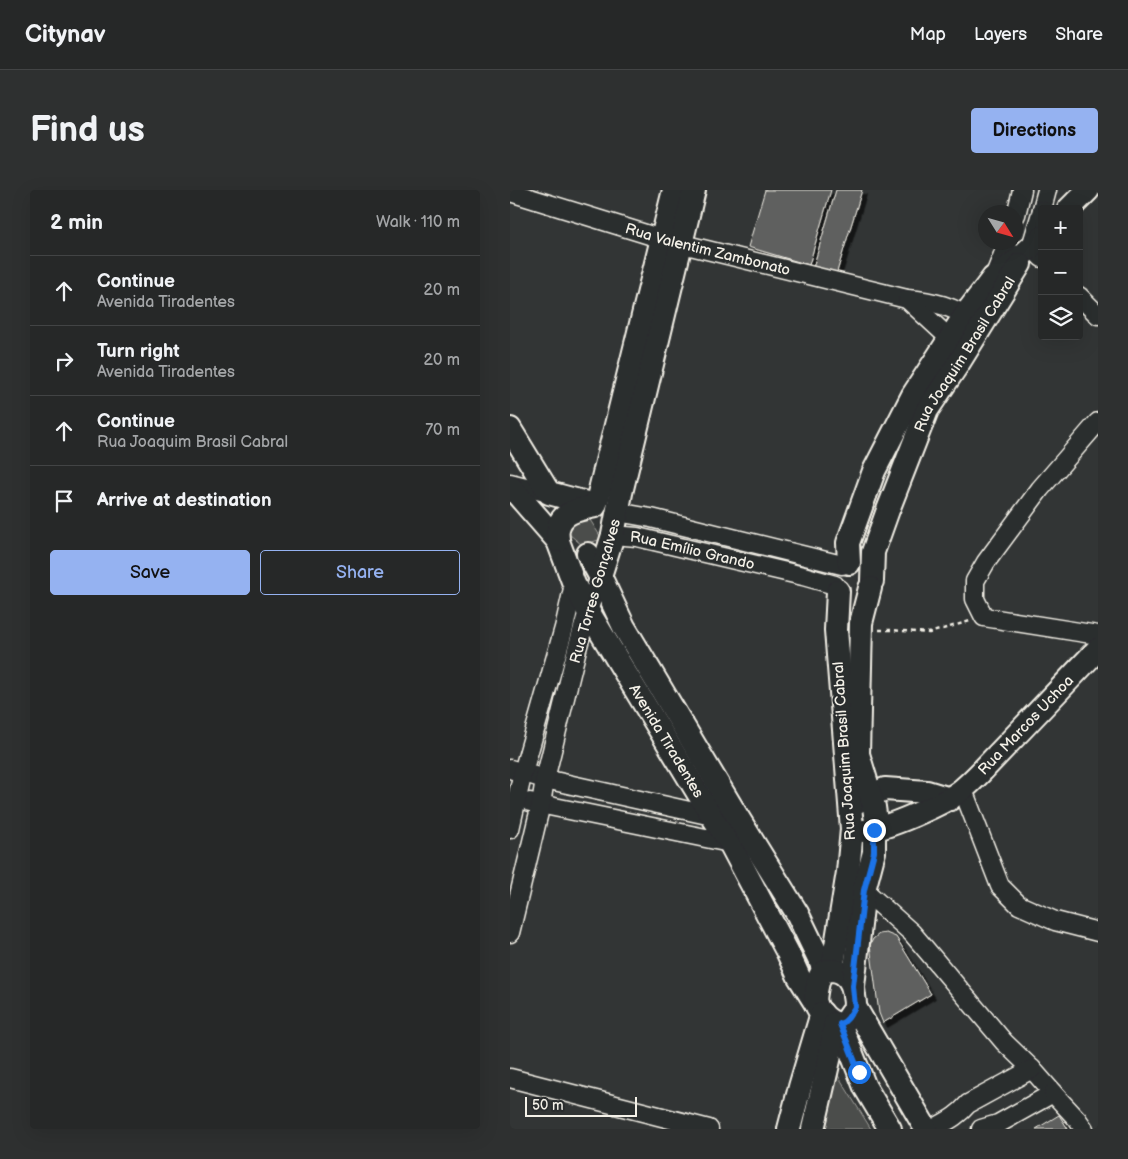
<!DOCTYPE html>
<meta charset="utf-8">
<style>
:root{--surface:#262828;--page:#2e3030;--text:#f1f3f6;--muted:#a4a6a8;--line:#424445;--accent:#95b2f1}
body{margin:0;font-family:"Balsamiq Sans",sans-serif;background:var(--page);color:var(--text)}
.controls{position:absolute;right:15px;top:15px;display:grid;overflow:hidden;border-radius:5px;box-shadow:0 5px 20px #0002}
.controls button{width:45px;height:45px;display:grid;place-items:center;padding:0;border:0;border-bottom:1px solid var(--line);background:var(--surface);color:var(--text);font:25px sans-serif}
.compass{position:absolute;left:468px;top:15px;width:45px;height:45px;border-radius:50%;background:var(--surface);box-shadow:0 5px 20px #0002;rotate:127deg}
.scale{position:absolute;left:15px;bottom:12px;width:112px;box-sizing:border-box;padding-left:5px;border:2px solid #f4f1e8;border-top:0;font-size:14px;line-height:18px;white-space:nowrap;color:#f4f1e8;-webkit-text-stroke:4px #2a2d2e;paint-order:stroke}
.stop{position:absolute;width:15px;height:15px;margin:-11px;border:4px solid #1a73e8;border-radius:50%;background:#fff}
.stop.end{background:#1a73e8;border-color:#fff;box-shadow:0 1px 5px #0008}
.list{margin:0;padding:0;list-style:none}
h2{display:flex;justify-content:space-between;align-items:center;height:65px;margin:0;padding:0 20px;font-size:21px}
h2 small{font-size:16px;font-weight:400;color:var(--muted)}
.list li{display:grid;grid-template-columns:32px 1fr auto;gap:15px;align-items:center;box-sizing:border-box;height:70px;padding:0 20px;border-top:1px solid var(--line)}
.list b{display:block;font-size:19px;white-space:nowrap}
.list p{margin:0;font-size:16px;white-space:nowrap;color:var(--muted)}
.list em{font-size:16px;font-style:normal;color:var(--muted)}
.actions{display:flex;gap:10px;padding:15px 20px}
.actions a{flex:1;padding:11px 0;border:1px solid var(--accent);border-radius:5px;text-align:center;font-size:18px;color:var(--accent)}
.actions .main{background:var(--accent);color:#111}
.icon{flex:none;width:28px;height:28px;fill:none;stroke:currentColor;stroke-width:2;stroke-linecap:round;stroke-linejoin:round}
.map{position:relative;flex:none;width:588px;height:939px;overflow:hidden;border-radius:5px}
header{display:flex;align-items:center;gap:30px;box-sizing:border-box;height:70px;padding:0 25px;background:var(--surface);border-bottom:1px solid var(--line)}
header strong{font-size:24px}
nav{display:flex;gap:28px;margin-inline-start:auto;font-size:18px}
.intro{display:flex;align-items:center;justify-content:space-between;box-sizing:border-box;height:120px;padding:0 30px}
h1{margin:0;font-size:35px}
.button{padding:12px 22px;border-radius:5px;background:var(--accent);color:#111;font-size:18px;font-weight:700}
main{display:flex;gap:30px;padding:0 30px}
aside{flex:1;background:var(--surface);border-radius:5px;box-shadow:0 5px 20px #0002}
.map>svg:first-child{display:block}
.green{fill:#4b4d4c;stroke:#a09f9a}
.building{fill:#5f605f;stroke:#f4f1e8;filter:url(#shadow)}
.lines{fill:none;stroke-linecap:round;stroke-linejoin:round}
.minor-casing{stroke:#f4f1e8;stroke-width:21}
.major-casing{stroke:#f4f1e8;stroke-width:26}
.path{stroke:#f4f1e8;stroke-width:2.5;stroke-dasharray:4 4;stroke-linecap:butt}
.minor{stroke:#2a2d2e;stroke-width:18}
.major{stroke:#2a2d2e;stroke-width:22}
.route{stroke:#1a73e8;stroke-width:6}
.labels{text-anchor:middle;stroke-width:4;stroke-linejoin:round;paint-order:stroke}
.street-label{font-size:15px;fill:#f4f1e8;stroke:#2a2d2e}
</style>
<header>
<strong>Citynav</strong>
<nav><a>Map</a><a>Layers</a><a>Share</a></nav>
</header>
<div class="intro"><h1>Find us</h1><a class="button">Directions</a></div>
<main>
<aside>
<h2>2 min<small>Walk · 110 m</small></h2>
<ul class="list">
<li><svg class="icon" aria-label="ahead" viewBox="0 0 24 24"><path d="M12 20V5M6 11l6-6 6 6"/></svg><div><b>Continue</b><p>Avenida Tiradentes</p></div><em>20 m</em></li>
<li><svg class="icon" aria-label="right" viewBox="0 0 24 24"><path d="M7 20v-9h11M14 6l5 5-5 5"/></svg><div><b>Turn right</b><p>Avenida Tiradentes</p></div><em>20 m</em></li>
<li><svg class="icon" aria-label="ahead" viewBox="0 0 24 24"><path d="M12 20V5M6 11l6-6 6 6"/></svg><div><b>Continue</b><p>Rua Joaquim Brasil Cabral</p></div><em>70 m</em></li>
<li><svg class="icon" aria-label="arrive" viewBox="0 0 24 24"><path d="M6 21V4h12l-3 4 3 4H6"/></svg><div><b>Arrive at destination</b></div></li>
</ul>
<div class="actions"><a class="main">Save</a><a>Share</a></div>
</aside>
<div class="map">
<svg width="588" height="939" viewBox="0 0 588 939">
<defs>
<filter id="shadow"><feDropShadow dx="4.5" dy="4.5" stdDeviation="0" flood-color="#0009"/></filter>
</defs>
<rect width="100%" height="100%" fill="#323535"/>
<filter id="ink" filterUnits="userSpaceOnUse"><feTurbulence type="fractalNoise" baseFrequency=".02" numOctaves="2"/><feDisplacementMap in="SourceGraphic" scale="10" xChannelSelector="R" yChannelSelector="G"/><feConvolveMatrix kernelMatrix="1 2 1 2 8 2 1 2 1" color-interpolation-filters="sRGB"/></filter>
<g filter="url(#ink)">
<path class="green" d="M77,325l15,24 -20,6 -19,-16z
M324,879l37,60h-52z"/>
<path class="building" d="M255,0h66l-22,75 -61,-18z
M326,0h26l-26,85 -23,-7z
M376,743l10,4 35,57 -48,29 -4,-10 -9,-68 3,-6 6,-5z
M549,925l9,14h-32z"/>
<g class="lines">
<defs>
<g id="minor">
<path id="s1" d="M0,2l152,47 245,60c28,2 45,8 68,21"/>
<path d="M532,19l5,-19"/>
<path d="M532,20l-11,37 11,11"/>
<path d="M506,25l6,-25"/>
<path d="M484,87l14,-35"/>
<path d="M569,106l19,19"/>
<path d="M397,109l39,36 3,5"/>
<path d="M588,232l-58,67 -54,73 -11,19v18l9,18 114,18"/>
<path d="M0,293l39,10"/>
<path d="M107,322l34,6 191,47"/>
<path id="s2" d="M103,345l24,2 166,39 32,9"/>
<path d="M0,579l35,10 167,37 8,-1"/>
<path d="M453,600l37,96 19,19 36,16 43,11"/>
<path d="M20,612l200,41 7,-1"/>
<path d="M0,639l13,-57 41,-144 10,-44"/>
<path d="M354,700l48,43 92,109 28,27 21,24 -55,31 -17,5"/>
<path d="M0,743l31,-129 4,-25 32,-130 11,-38 12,-35"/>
<path d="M0,888l199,51"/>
<path d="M543,903l24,26 7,10"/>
<path d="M423,939c14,-8 25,-13 35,-25l64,-35"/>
</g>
<g id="major">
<path d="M559,19l19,-19"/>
<path d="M0,239l39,64 45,12"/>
<path id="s3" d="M0,296l48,55 16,43 14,27 124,205 18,27 58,110 11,24 17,27"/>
<path d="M48,351c0,-4 -1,-8 0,-12 3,-18 23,-20 37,-23l3,-8 76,-308"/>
<path d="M78,364l12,22 24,51 111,186 62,100 28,58"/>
<path d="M339,373l-1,-20 26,-72 39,-76 52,-80 28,-37 24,-18 25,-23"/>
<path d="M90,386l13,-41 8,-42 73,-303"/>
<path id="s4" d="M362,391l1,-29 15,-42 39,-100 31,-46 62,-100"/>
<path d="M347,612l28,-13 42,3 23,7"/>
<path id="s5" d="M353,641c20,0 85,-29 100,-42 6,-5 12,-11 17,-16l118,-124"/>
<path d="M322,780l16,-98 4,-43 -16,-199 2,-39"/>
<path d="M322,780c15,1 21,13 22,26 1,6 2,10 -1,15 -3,4 -6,10 -10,12 -9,4 -24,-10 -27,-19 -2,-6 2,-25 5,-30 3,-3 7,-4 11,-4z"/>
<path d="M343,796l11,-96 10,-38v-22l2,-9 -2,-14 -16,-53 3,-131 9,-35"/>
<path d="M345,817l71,122"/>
<path d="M330,834l25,63 25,42"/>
<path d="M279,939l11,-42 22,-74"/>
<path d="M303,939l16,-69 6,-37"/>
</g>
</defs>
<use href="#minor" class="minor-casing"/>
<use href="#major" class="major-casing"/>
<path class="path" d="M369,440h12l38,3 41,-12"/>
<use href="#minor" class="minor"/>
<use href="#major" class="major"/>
</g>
</g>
<g class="lines" filter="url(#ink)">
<path class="route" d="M349,882l-19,-48 4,-2 4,-4 7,-11 -2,-21 11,-96 10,-38v-22"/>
</g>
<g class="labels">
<g class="street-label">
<text dy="5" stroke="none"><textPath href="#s1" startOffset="206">Rua Valentim Zambonato</textPath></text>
<text dy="5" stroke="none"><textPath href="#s4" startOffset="248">Rua Joaquim Brasil Cabral</textPath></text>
<text dy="5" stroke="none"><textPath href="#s2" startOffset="81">Rua Emílio Grando</textPath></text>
<text transform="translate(85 401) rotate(-74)" y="5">Rua Torres Gonçalves</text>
<text dy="5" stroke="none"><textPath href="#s5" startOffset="199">Rua Marcos Uchoa</textPath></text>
<text dy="5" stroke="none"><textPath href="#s3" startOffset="301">Avenida Tiradentes</textPath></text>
<text transform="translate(334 561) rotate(-94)" y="5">Rua Joaquim Brasil Cabral</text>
</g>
</g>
</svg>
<div class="controls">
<button>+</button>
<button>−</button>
<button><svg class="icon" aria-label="layers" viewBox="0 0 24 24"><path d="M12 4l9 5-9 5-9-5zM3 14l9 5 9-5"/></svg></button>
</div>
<svg class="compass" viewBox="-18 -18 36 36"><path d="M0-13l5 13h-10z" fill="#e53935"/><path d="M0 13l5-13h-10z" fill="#a4a6a8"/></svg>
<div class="scale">50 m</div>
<div class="stop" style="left:349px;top:882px"></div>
<div class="stop end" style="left:364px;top:640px"></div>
</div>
</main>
